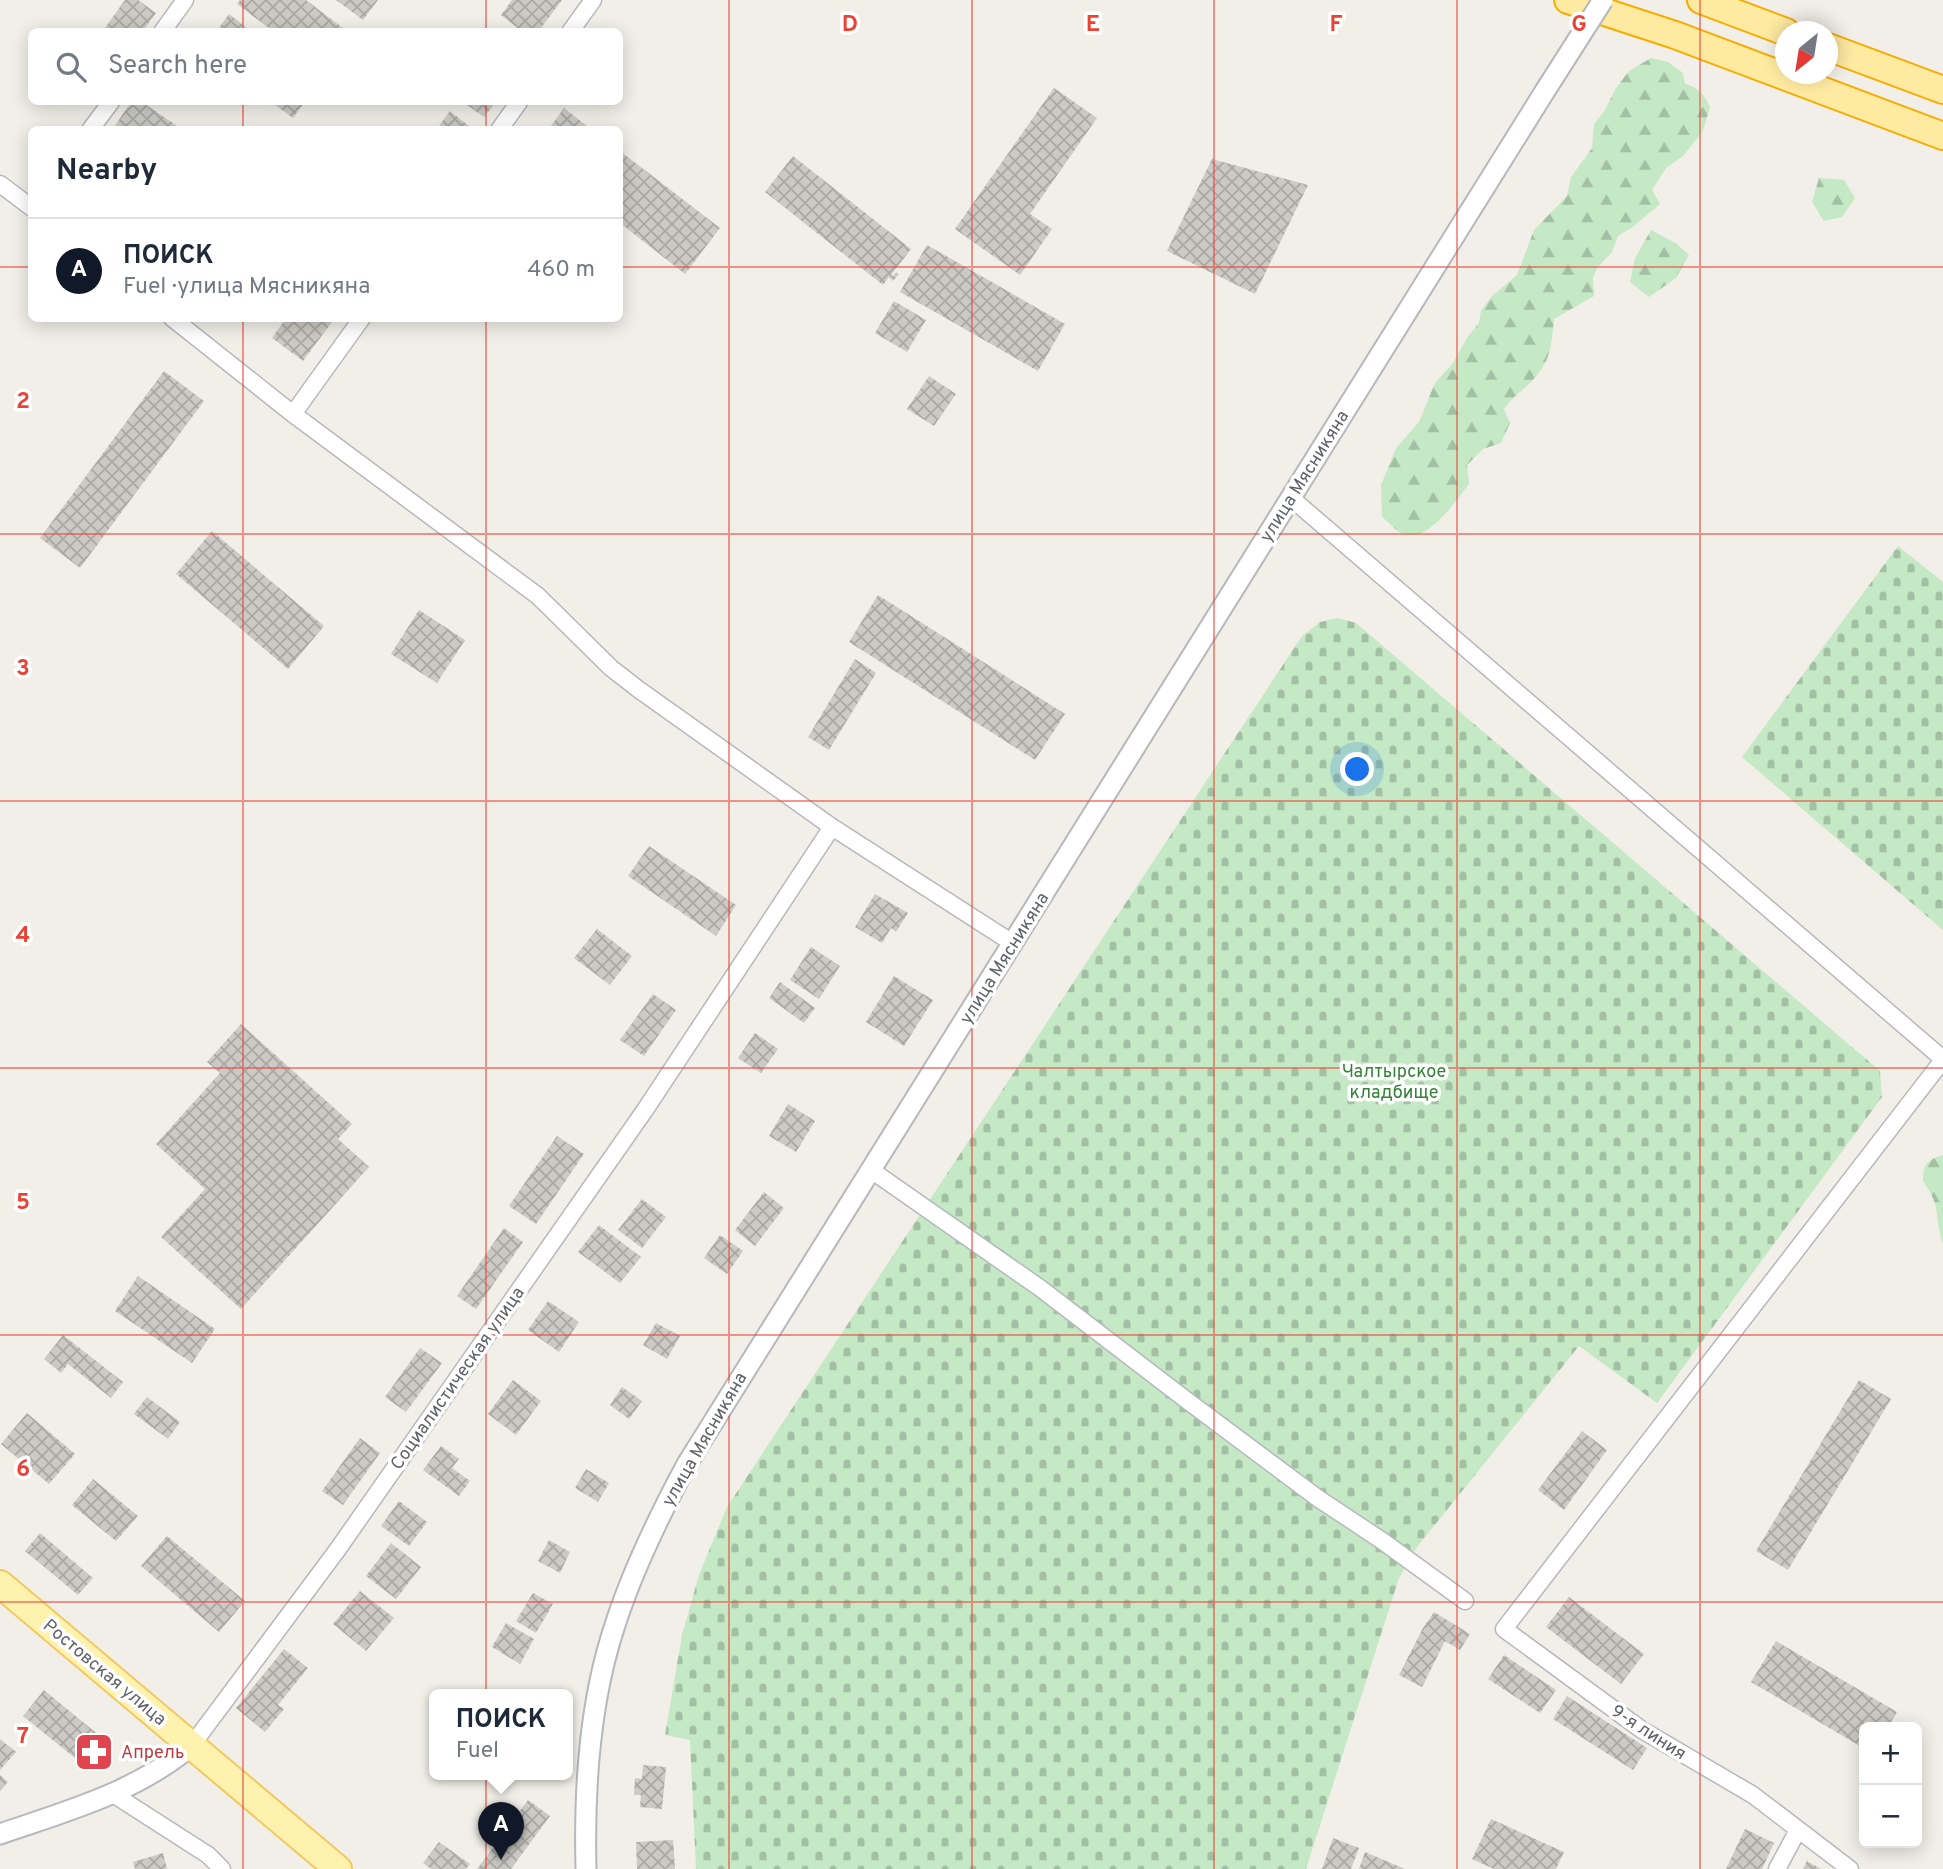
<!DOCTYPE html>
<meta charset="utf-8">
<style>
:root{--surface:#fff;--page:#f6f6f7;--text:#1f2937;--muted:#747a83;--line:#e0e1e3;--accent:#111827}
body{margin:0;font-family:Overpass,sans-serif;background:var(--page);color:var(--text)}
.controls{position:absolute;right:21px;bottom:21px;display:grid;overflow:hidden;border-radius:10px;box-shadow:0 4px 18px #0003}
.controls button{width:63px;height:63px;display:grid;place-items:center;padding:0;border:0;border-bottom:2px solid var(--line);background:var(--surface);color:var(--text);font:35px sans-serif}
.compass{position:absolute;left:1775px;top:21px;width:63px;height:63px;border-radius:50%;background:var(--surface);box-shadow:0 4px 18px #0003;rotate:210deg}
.you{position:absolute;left:1358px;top:770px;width:24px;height:24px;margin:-18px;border:5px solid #fff;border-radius:50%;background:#1a73e8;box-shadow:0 0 0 10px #1a73e833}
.badge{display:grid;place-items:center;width:46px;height:46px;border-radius:50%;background:var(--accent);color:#fff;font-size:23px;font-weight:700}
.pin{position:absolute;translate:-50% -58px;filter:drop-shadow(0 2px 4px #0008)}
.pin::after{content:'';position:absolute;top:37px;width:24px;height:21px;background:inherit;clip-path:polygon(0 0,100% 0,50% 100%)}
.popup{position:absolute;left:429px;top:1689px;width:144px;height:91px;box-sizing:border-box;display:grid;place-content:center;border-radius:10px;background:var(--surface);filter:drop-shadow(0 2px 5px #0005);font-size:23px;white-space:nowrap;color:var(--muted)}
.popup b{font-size:26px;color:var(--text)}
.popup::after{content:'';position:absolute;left:50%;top:100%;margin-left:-14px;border:14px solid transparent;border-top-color:var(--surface)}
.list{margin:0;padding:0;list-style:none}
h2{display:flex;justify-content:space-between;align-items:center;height:91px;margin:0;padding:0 28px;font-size:30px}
h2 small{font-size:23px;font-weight:400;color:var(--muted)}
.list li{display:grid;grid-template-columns:46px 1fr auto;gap:21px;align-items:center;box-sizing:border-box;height:105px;padding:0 28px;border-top:2px solid var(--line)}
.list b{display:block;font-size:26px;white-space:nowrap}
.list p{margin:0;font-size:23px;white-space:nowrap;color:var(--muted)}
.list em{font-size:23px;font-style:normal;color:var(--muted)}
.icon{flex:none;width:38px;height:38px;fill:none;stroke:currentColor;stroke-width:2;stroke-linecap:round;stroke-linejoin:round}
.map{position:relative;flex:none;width:1943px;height:1869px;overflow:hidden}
.search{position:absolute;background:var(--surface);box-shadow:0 4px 18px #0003;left:28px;top:28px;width:595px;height:77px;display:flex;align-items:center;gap:18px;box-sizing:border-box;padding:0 24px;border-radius:10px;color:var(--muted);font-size:26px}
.panel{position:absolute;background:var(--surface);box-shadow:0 4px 18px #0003;left:28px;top:126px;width:595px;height:196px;border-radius:10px}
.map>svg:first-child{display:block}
.forest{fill:url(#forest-firs)}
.cemetery{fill:url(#cemetery-stones)}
.building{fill:url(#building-cross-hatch)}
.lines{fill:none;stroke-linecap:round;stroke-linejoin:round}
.minor-casing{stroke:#b5b8bc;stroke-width:19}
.tertiary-casing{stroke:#b5b8bc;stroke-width:23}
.primary-casing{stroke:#f2c960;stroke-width:30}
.trunk-casing{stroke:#f9ab00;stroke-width:30}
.minor{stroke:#fff;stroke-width:16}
.tertiary{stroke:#fff;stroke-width:19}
.primary{stroke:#fff2af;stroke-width:26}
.trunk{stroke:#feeaa1;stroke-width:26}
.tertiary-bridge-casing{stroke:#b5b8bc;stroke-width:23;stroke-linecap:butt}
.tertiary-bridge{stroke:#fff;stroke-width:19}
.grid{fill:none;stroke:#ea4335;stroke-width:2;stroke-opacity:0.55}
.labels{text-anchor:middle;stroke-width:7;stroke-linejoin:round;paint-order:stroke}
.street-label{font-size:18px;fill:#5f6368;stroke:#fff}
.park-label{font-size:18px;fill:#348238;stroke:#fff}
.health-label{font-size:18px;fill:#be3a42;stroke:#fff;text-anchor:start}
.grid-label{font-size:23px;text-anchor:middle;font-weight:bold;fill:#ea4335;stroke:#fff;stroke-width:7;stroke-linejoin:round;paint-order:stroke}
</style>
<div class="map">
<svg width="1943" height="1869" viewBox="0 0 1943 1869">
<defs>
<pattern id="forest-firs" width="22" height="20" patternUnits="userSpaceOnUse" patternTransform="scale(1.75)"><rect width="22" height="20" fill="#c5e8c5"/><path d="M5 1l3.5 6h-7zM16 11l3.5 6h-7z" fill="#a3c0a4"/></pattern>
<pattern id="cemetery-stones" width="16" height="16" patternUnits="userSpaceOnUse" patternTransform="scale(1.75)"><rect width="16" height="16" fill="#c5e8c5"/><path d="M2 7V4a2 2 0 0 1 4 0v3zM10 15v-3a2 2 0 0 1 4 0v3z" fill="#a3c0a4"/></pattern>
<pattern id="building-cross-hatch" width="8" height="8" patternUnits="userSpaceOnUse" patternTransform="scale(1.75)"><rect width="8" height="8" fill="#cccac5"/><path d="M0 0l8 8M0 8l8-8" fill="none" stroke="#a9a8a4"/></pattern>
</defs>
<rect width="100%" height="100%" fill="#f1efe8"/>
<path class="forest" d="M1651,58l17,4 15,11 2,11c13,3 19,10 25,23l-7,24 -20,25 -17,12 -14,22 8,14 -26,22 -16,10 -6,16 -15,16 -4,10 1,18 -40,23c-3,29 -3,44 -26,66 -9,8 -17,14 -24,24l6,14 -9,20 -18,6 -16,16 2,19c-14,17 -43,64 -70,48 -6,-4 -11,-11 -17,-15l-1,-32 15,-37 23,-26 16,-39 18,-20 15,-27 11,-13 2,-12 11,-15 25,-21 17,-45 33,-34 4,-19 21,-29 2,-24 11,-14 11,-22 13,-17z
M1819,178l25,2 11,18 -13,19 -18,4 -12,-19z
M1651,230l26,14 12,11 -13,23 -27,19 -19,-15 5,-24z
M1943,1155v89c-10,-31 0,-34 -20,-63 0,-17 4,-21 20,-26z"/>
<path class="cemetery" d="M1898,546l45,36v348l-201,-173z
M1338,618l18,5 524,448 2,26 -225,306 -78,-57 -162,201 -18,31 -93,291h-610l-6,-129 -25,-5 17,-100 17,-60 28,-68 575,-871 18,-14z"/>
<path class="building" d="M125,0h13l18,13 -14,19h-40z
M240,0h66l42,32h-74l-37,-28z
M336,0h42l-15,20z
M512,0h50l-24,32h-15l-22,-17z
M229,14l23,18h-36z
M1054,88l43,30 -67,96 22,15 -32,46 -65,-46z
M131,102h11l41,28h-71z
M271,102h34l-12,16z
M463,102h33l-12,15z
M564,108l28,22h-44z
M450,111l24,19h-38z
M620,151l100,77 -35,46 -65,-51z
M793,156l118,93 -20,26 2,1 3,-4 3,2 -6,7 -4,-4 -6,8 -118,-93z
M1212,159l96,26 -53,109 -88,-43z
M927,245l138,79 -27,47 -138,-79z
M894,301l32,19 -19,32 -32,-19z
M286,318h49l-32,43 -31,-23z
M164,371l40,30 -124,167 -40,-30z
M929,376l27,18 -22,32 -27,-17z
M212,531l112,95 -36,43 -112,-95z
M878,595l187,119 -30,46 -186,-118z
M419,610l46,30 -28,43 -46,-29z
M855,659l21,14 -47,77 -21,-13z
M649,846l87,59 -20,31 -88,-60z
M875,894l33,19 -12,19 -5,-4 -9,15 -27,-16z
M597,929l35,27 -22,29 -36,-27z
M811,947l29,19 -21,33 -29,-19z
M894,976l39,24 -29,46 -38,-24z
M780,982l35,26 -11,15 -35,-25z
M653,994l23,16 -32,46 -24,-16z
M241,1024l111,100 -14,15 31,28 -128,142 -80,-72 44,-48 -49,-45 64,-71 -13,-11z
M755,1033l23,16 -17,24 -23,-15z
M788,1104l27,17 -19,31 -27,-16z
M557,1136l27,18 -48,70 -27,-18z
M764,1192l20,16 -29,38 -20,-16z
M642,1199l24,18 -24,31 -24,-18z
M599,1225l42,32 -21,26 -42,-31z
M504,1228l19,14 -47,67 -19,-13z
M720,1235l23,16 -16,23 -23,-16z
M138,1276l77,53 -23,34 -77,-52z
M548,1301l31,21 -20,30 -31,-22z
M656,1323l24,13 -13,23 -24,-14z
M63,1335l60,47 -12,16 -43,-34 -7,9 -17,-14z
M420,1348l22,15 -36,49 -21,-15z
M513,1380l28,21 -25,34 -28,-21z
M1859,1380l32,19 -103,171 -32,-19z
M622,1387l20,14 -13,18 -19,-14z
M147,1397l33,25 -12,17 -34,-25z
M27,1413l48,41 -26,30 -48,-40z
M1582,1431l25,19 -43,60 -26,-20z
M360,1438l20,15 -37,52 -21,-14z
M441,1446l18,13 -7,9 18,13 -11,15 -36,-26z
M586,1469l23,14 -11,19 -23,-14z
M93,1479l45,37 -22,25 -44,-36z
M399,1501l28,21 -18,24 -28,-20z
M40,1533l53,45 -15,17 -53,-44z
M167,1536l78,65 -26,31 -78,-66z
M549,1540l21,12 -10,21 -22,-12z
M391,1543l30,24 -25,32 -30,-23z
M360,1591l34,27 -28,33 -33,-27z
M533,1593l20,11 -17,29 -20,-12z
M1569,1597l75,57 -23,30 -75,-57z
M1434,1612l36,22 -10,16 -15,-9 -23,46 -23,-12 24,-47z
M506,1623l28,16 -14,25 -28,-17z
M1776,1641l121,71 -9,15h-7l-7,-4 -2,4h-8v13l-4,6 -109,-64z
M284,1649l24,19 -30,37 6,4 -19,23 -29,-24z
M1504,1655l52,35 -16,23 -52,-34z
M44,1690l68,56 -21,25 -68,-55z
M1567,1696l80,52 -14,22 -80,-51z
M0,1739l16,13 -16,18z
M643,1765l23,2 -4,42 -22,-2 1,-12h-7l1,-17 7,1z
M0,1775l8,7 -8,9z
M528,1800l22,16 -39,53h-34z
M1491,1819l73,33 -8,17h-62l-22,-10z
M1745,1829l29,14 -12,26h-36z
M1333,1838l26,10 -8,21h-29z
M673,1840l2,29h-38l-1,-27z
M439,1842l31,22 -4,5h-35l-8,-6z
M1365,1852l40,17h-46z
M163,1853l4,16h-32l-2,-7z
M1807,1861l14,8h-18z"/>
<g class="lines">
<defs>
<path id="minor" d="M162,32l23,-32
M570,32l23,-32
M90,130l21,-28
M499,130l20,-28
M0,184l32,24
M172,318l121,96 245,182 73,72 27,21 194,138 182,117
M293,414l69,-96
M1290,497l653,562
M871,1170l169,118 145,111 134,100 62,41 84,61
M192,1745l146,-196 307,-439 187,-283
M113,1794l95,61 14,14
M1777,1869l21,-39
M1850,1869l-97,-74 -111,-65 -138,-101 439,-569"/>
<path id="tertiary" d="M0,1834c67,-23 137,-42 192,-89
M586,1869c-2,-81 3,-166 29,-244 18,-56 44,-109 72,-161l858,-1373"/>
<path id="primary" d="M0,1584l338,285"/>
<path id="trunk" d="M1568,0l107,35 268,101
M1701,0l85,32
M1828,47l115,43"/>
</defs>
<use href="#minor" class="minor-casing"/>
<use href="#tertiary" class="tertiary-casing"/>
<use href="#primary" class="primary-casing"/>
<use href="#trunk" class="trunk-casing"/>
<use href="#minor" class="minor"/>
<use href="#tertiary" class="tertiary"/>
<use href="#primary" class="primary"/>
<use href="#trunk" class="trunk"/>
<defs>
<path id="tertiary-bridge" d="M1545,91l58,-91"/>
</defs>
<use href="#tertiary-bridge" class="tertiary-bridge-casing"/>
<use href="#tertiary-bridge" class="tertiary-bridge"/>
</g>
<path class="grid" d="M243,0v32M486,0v32M729,0v1869M972,0v1869M1214,0v1869M1457,0v1869M1700,0v1869M243,102v28M486,102v28M0,267h32M620,267h1323M243,318v1551M486,318v1551M0,534h1943M0,801h1943M0,1068h1943M0,1335h1943M0,1602h1943"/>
<defs>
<symbol id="pharmacy-square" viewBox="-11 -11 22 22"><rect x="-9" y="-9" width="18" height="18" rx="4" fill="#e0444e" stroke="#fff"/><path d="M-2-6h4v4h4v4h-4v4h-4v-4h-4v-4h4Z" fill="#fff"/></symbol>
</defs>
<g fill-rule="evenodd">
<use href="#pharmacy-square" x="72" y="1730" width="44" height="44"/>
</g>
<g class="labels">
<g class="street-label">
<text transform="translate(1304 476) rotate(-58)" y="6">улица Мясникяна</text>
<text transform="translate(1004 958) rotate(-58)" y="6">улица Мясникяна</text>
<text transform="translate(457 1378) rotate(-55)" y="6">Социалистическая улица</text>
<text transform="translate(704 1439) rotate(-60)" y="6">улица Мясникяна</text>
<text transform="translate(105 1672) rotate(40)" y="6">Ростовская улица</text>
<text transform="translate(1649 1732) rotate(33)" y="6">9-я линия</text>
</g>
<g class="park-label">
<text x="1394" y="1077">Чалтырское<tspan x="1394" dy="21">кладбище</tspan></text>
</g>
<g class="health-label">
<text x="121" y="1758">Апрель</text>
</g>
</g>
<g class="grid-label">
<text x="850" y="31">D</text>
<text x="1093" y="31">E</text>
<text x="1336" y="31">F</text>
<text x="1579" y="31">G</text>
<text x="23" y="408">2</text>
<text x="23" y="675">3</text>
<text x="23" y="942">4</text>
<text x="23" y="1209">5</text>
<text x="23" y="1476">6</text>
<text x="23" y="1743">7</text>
</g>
</svg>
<div class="controls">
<button>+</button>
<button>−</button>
</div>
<svg class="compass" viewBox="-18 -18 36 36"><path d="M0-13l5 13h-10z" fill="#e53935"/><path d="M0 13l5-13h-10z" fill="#747a83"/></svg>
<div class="you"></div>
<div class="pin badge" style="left:501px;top:1860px">A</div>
<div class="popup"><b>ПОИСК</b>Fuel</div>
<div class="search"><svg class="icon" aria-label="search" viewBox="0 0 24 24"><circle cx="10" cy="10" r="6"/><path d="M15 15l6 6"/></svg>Search here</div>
<section class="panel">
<h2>Nearby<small></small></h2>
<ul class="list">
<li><span class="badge">A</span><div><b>ПОИСК</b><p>Fuel · улица Мясникяна</p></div><em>460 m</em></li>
</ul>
</section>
</div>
